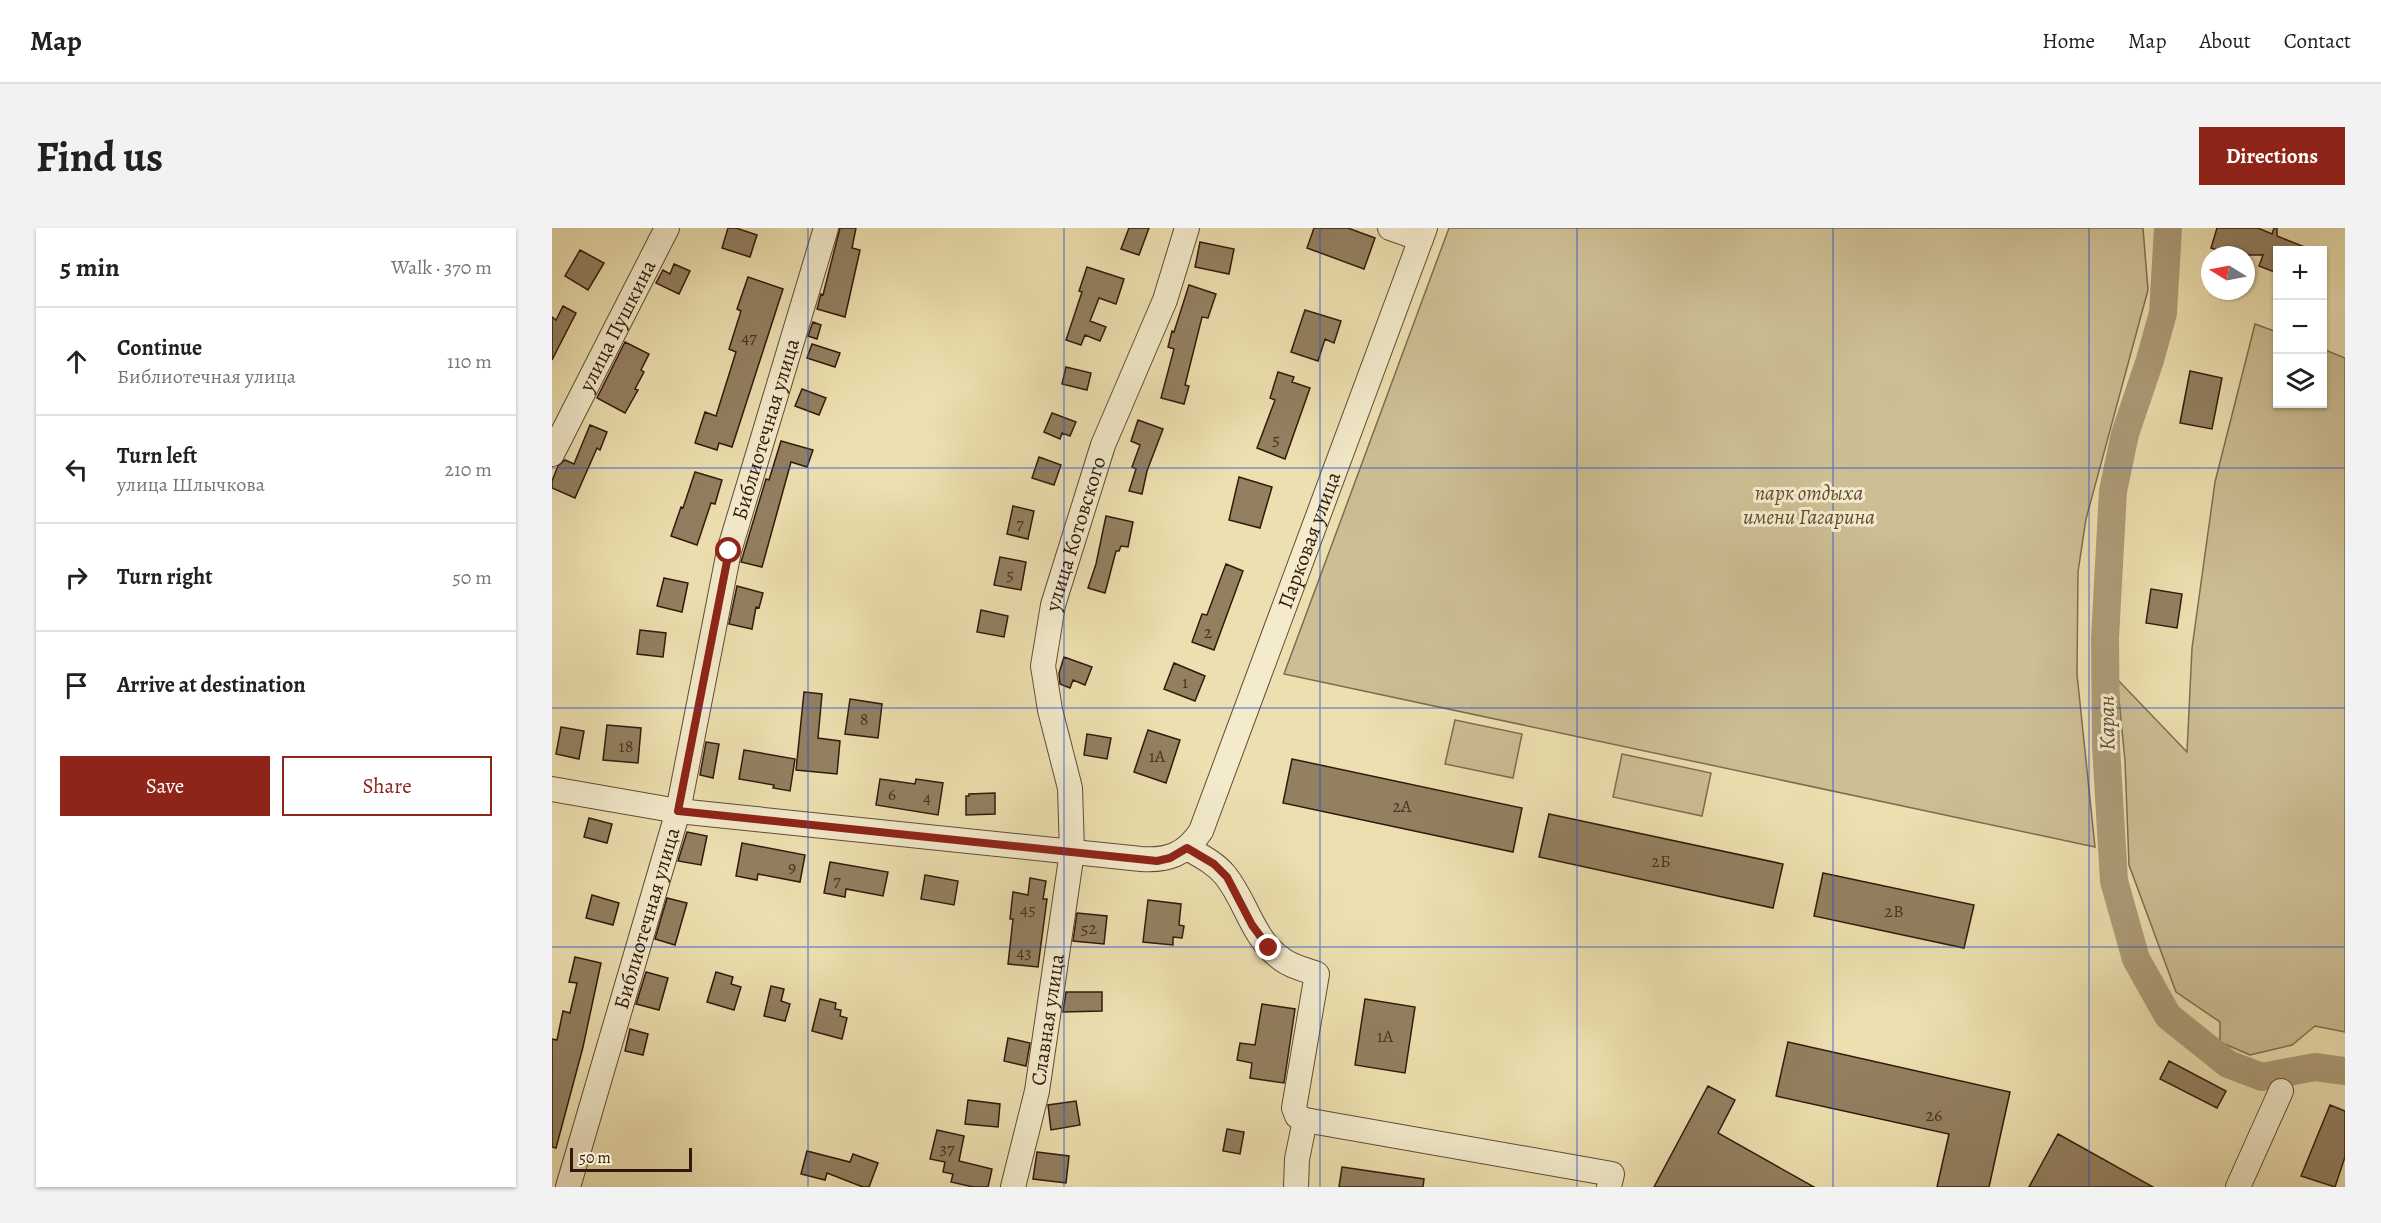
<!DOCTYPE html>
<meta charset="utf-8">
<style>
:root{--surface:#fff;--page:#f2f2f2;--text:#202124;--muted:#757577;--line:#e0e0e0;--accent:#8f2418}
body{margin:0;font-family:Alegreya,serif;background:var(--page);color:var(--text)}
.controls{position:absolute;right:18px;top:18px;display:grid;overflow:hidden;border-radius:0px;box-shadow:0 2px 4px #0004}
.controls button{width:54px;height:54px;display:grid;place-items:center;padding:0;border:0;border-bottom:2px solid var(--line);background:var(--surface);color:var(--text);font:30px sans-serif}
.compass{position:absolute;left:1649px;top:18px;width:54px;height:54px;border-radius:50%;background:var(--surface);box-shadow:0 2px 4px #0004;rotate:280deg}
.scale{position:absolute;left:18px;bottom:15px;width:122px;box-sizing:border-box;padding-left:6px;border:3px solid #32190c;border-top:0;font-size:16px;line-height:21px;white-space:nowrap;color:#32190c;-webkit-text-stroke:4px #f3ebcc;paint-order:stroke}
.stop{position:absolute;width:18px;height:18px;margin:-14px;border:4px solid #8f2418;border-radius:50%;background:#fff}
.stop.end{background:#8f2418;border-color:#fff;box-shadow:0 2px 6px #0008}
.list{margin:0;padding:0;list-style:none}
h2{display:flex;justify-content:space-between;align-items:center;height:78px;margin:0;padding:0 24px;font-size:26px}
h2 small{font-size:20px;font-weight:400;color:var(--muted)}
.list li{display:grid;grid-template-columns:39px 1fr auto;gap:18px;align-items:center;box-sizing:border-box;height:108px;padding:0 24px;border-top:2px solid var(--line)}
.list b{display:block;font-size:22px;white-space:nowrap}
.list p{margin:0;font-size:20px;white-space:nowrap;color:var(--muted)}
.list em{font-size:20px;font-style:normal;color:var(--muted)}
.actions{display:flex;gap:12px;padding:18px 24px}
.actions a{flex:1;padding:14px 0;border:2px solid var(--accent);border-radius:0px;text-align:center;font-size:21px;color:var(--accent)}
.actions .main{background:var(--accent);color:#fff}
.icon{flex:none;width:33px;height:33px;fill:none;stroke:currentColor;stroke-width:2;stroke-linecap:round;stroke-linejoin:round}
.map{position:relative;flex:none;width:1793px;height:959px;overflow:hidden;border-radius:0px}
header{display:flex;align-items:center;gap:36px;box-sizing:border-box;height:84px;padding:0 30px;background:var(--surface);border-bottom:2px solid var(--line)}
header strong{font-size:28px}
nav{display:flex;gap:33px;margin-inline-start:auto;font-size:21px}
.intro{display:flex;align-items:center;justify-content:space-between;box-sizing:border-box;height:144px;padding:0 36px}
h1{margin:0;font-size:42px}
.button{padding:15px 27px;border-radius:0px;background:var(--accent);color:#fff;font-size:21px;font-weight:700}
main{display:flex;gap:36px;padding:0 36px}
aside{flex:1;background:var(--surface);border-radius:0px;box-shadow:0 2px 4px #0004}
.map>svg:first-child{display:block}
.green{fill:#cdbe94;stroke:#806c50;stroke-width:1.5}
.lines{fill:none;stroke-linecap:round;stroke-linejoin:round}
.river{stroke:#ad9c78;stroke-width:28}
.building{fill:#938061;stroke:#32190c;stroke-width:1.5}
.minor-casing{stroke:#614b35;stroke-width:26}
.minor{stroke:#f3ebcc;stroke-width:24}
.route{stroke:#8f2418;stroke-width:8}
.grid{fill:none;stroke:#1d4ed8;stroke-width:1.5;stroke-opacity:0.55}
.labels{text-anchor:middle;stroke-width:6;stroke-linejoin:round;paint-order:stroke}
.number-label{font-size:18px;fill:#4a3321}
.street-label{font-size:21px;fill:#32190c;stroke:#f3ebcc}
.park-label{font-size:21px;font-style:italic;fill:#604b35;stroke:#f3ebcc}
.water-label{font-size:22px;font-style:italic;fill:#634d37;stroke:#f3ebcc}
</style>
<header>
<strong>Map</strong>
<nav><a>Home</a><a>Map</a><a>About</a><a>Contact</a></nav>
</header>
<div class="intro"><h1>Find us</h1><a class="button">Directions</a></div>
<main>
<aside>
<h2>5 min<small>Walk · 370 m</small></h2>
<ul class="list">
<li><svg class="icon" aria-label="ahead" viewBox="0 0 24 24"><path d="M12 20V5M6 11l6-6 6 6"/></svg><div><b>Continue</b><p>Библиотечная улица</p></div><em>110 m</em></li>
<li><svg class="icon" aria-label="left" viewBox="0 0 24 24"><path d="M17 20v-9H6M10 6l-5 5 5 5"/></svg><div><b>Turn left</b><p>улица Шлычкова</p></div><em>210 m</em></li>
<li><svg class="icon" aria-label="right" viewBox="0 0 24 24"><path d="M7 20v-9h11M14 6l5 5-5 5"/></svg><div><b>Turn right</b></div><em>50 m</em></li>
<li><svg class="icon" aria-label="arrive" viewBox="0 0 24 24"><path d="M6 21V4h12l-3 4 3 4H6"/></svg><div><b>Arrive at destination</b></div></li>
</ul>
<div class="actions"><a class="main">Save</a><a>Share</a></div>
</aside>
<div class="map">
<svg width="1793" height="959" viewBox="0 0 1793 959">
<rect width="100%" height="100%" fill="#ede0b0"/>
<filter id="stains"><feTurbulence type="fractalNoise" baseFrequency=".00333" numOctaves="4"/><feColorMatrix values="0 0 0 0 .2 0 0 0 0 .09 0 0 0 0 .02 0 0 0 .5 -.17"/></filter>
<radialGradient id="worn" r=".72"><stop offset=".6" stop-color="#630" stop-opacity="0"/><stop offset="1" stop-color="#630" stop-opacity=".3"/></radialGradient>
<path class="green" d="M897,0h694l5,62 -62,229 -8,53 -1,102 18,173 -811,-173z
M1703,96l22,8 1,72h44l1,-55 22,9v674l-30,-6 -23,19 -42,10 -30,-13v-20l-44,-30 -47,-127 -4,-104 -8,-82 70,73 5,-104 23,-166z
M903,492l67,14 -9,44 -68,-14z
M1070,526l89,19 -9,43 -89,-19z"/>
<g class="lines">
<path class="river" d="M1616,0l-5,85 -13,47 -25,74 -12,57 -8,147 1,108 8,135 22,78 32,57 60,48 34,13 53,-10 30,4"/>
</g>
<path class="building" d="M176,0h8l21,7 -7,22 -28,-9z
M288,0h16l-4,20 8,2 -15,67 -28,-8 4,-15 2,1z
M577,0h20l-10,27 -18,-6z
M762,0h34l27,10 -11,31 -57,-21z
M1665,0h41l14,6 2,-6h3v8l35,14h-35v23l-18,-7 4,-11h-30l-22,-7z
M648,14l34,7 -5,25 -34,-7z
M28,22l24,13 -16,27 -23,-14z
M122,36l16,7 -11,23 -23,-11 7,-13 7,4z
M535,39l37,12 -8,25 -17,-6 -9,23 16,6 -6,14 -15,-6 -4,10 -15,-5 16,-48 -3,-1z
M196,49l35,12 -51,158 -13,-4 -2,7 -22,-7 10,-31 11,4 20,-64 -7,-3 12,-38 -4,-2z
M637,57l27,9 -8,24 -6,-1 -17,68 4,1 -5,18 -23,-6 13,-49 -6,-2 4,-16 2,1z
M11,78l13,7 -24,47v-43l4,3z
M753,82l36,11 -7,22 -9,-4 -7,22 -27,-9z
M261,94l8,3 -4,14 -9,-3z
M73,114l24,12 -8,16 3,2 -9,17 3,1 -13,23 -28,-15z
M260,116l28,9 -5,14 -28,-9z
M514,139l25,6 -4,17 -25,-6z
M1638,143l32,7 -10,51 -32,-6z
M726,144l16,5 -2,5 18,6 -25,71 -28,-11 18,-48 -5,-2z
M250,161l24,9 -7,17 -24,-9z
M500,185l24,9 -6,14 -8,-3 -2,6 -16,-7z
M586,192l25,9 -16,42 -5,23 -13,-3 7,-22 -4,-2 8,-22 -9,-4z
M38,197l17,7 -7,18 -3,-2 -22,50 -23,-10v-7l6,-15 7,-6 9,4z
M229,213l32,9 -6,17 -16,-5 -29,105 -21,-5 25,-83 3,1z
M487,229l22,8 -7,20 -22,-7z
M143,244l27,8 -7,24 -4,-1 -14,42 -26,-9 10,-29 2,1z
M687,249l33,10 -12,41 -31,-8z
M461,278l21,5 -6,28 -21,-5z
M554,288l27,6 -5,25 -7,-1 -2,5h-3l-11,42 -17,-5 8,-24z
M448,329l26,5 -5,28 -27,-5z
M674,336l17,7 -29,79 -22,-8 10,-28 5,1z
M112,350l24,5 -6,29 -25,-6z
M185,358l26,7 -4,15 -3,-1 -4,22 -23,-5z
M1599,361l31,5 -5,34 -31,-5z
M429,382l27,6 -4,21 -27,-5z
M88,402l26,3 -3,24 -26,-3z
M512,429l28,10 -7,18 -12,-5 -3,8 -10,-4 -1,-11z
M622,435l31,13 -10,25 -31,-12z
M252,464l18,2 -4,44 22,3 -3,33 -41,-4z
M298,471l32,5 -4,34 -33,-4z
M55,497l34,3 -3,35 -35,-3z
M9,499l23,4 -5,28 -23,-5z
M596,502l32,10 -14,43 -32,-11z
M535,506l24,4 -4,21 -23,-4z
M154,514l13,2 -6,34 -13,-3z
M192,522l51,9 -5,32 -17,-3 1,-3 -35,-6z
M740,531l230,49 -9,44 -230,-49z
M328,551l35,5 1,-5 27,4 -5,32 -62,-10z
M443,565v21l-29,1v-19h3v-2z
M997,586l234,50 -10,44 -234,-51z
M37,590l23,6 -5,19 -23,-6z
M135,604l20,4 -6,29 -23,-4z
M190,615l63,12 -5,27 -42,-8 -1,6 -21,-4z
M278,634l58,10 -5,24 -37,-7 -1,8 -21,-4z
M1271,645l151,32 -10,43 -150,-32z
M373,647l33,6 -4,24 -33,-6z
M478,650l16,3 -3,18h4l-9,68 -30,-3 5,-45h-3l3,-27 15,3z
M40,667l27,8 -6,22 -27,-7z
M115,670l20,5 -12,42 -20,-6z
M596,672l33,4 -2,21 5,1 -2,12 -9,-1v8l-30,-3z
M525,685l30,3 -3,28 -31,-3z
M23,729l26,6 -18,84 -27,101 -4,-1v-108l5,1 6,-29 7,2 7,-30 -8,-1z
M94,744l22,6 -9,32 -23,-6z
M164,744l17,5 -2,7 10,3 -7,23 -27,-8z
M219,758l13,3 -3,12 9,3 -5,17 -21,-5z
M514,764h36v19l-39,1z
M268,771l16,4 -1,6 6,1 -1,6 7,2 -5,21 -30,-8z
M813,771l50,8 -10,66 -50,-8z
M710,776l33,5 -11,74 -34,-5 2,-15 -15,-3 3,-17 15,2z
M78,801l18,5 -5,21 -18,-4z
M456,810l22,5 -4,23 -22,-5z
M1236,814l222,50 -21,95h-52l12,-53 -173,-38z
M1617,833l57,30 -9,17 -57,-29z
M1156,858l27,14 -17,33 96,54h-160z
M416,872l32,4 -2,23 -33,-3z
M524,873l4,24 -29,5 -3,-25z
M1778,877l15,6v46l-10,30 -34,-11z
M675,901l17,3 -4,22 -17,-3z
M385,902l27,6 -5,25 33,8 -4,18h-15l-22,-5 2,-8 -10,-2 2,-10 -15,-3z
M1506,906l95,53h-124z
M255,923l43,11 3,-8 25,9 -9,24h-6l-36,-14 -2,7 -24,-6z
M485,924l32,4 -3,27 -33,-4z
M790,939l82,12 -1,8h-84z"/>
<g class="lines">
<defs>
<g id="minor">
<path d="M838,0l31,11"/>
<path id="s1" d="M0,226l115,-226"/>
<path id="s2" d="M0,561l126,22 463,48c27,2 45,-5 60,-28l224,-603"/>
<path d="M635,620c14,8 28,15 38,27 22,27 27,64 58,85 9,7 24,10 34,14l-23,134 3,8 8,4 307,54 -3,13"/>
<path id="s3" d="M16,959l110,-376 51,-260 97,-323"/>
<path id="s4" d="M461,959l24,-96 35,-239 -2,-64 -20,-78 -7,-44 10,-61 50,-160 62,-145 22,-72"/>
<path d="M744,959l1,-28 8,-39"/>
<path d="M1686,959l43,-96"/>
</g>
</defs>
<use href="#minor" class="minor-casing"/>
<use href="#minor" class="minor"/>
</g>
<g class="lines">
<path class="route" d="M177,323l-51,260 479,50 13,-3 17,-10 27,16 13,13 25,48 17,23"/>
</g>
<path class="grid" d="M256,0v959M512,0v959M768,0v959M1025,0v959M1281,0v959M1537,0v959M0,240h1793M0,480h1793M0,719h1793"/>
<g class="labels">
<g class="number-label">
<text x="197" y="115">47</text>
<text x="724" y="217">5</text>
<text x="468" y="301">7</text>
<text x="458" y="352">5</text>
<text x="656" y="410">2</text>
<text x="633" y="460">1</text>
<text x="312" y="497">8</text>
<text x="74" y="524">18</text>
<text x="605" y="534">1А</text>
<text x="340" y="572">6</text>
<text x="375" y="575">4</text>
<text x="850" y="584">2А</text>
<text x="1109" y="639">2Б</text>
<text x="240" y="645">9</text>
<text x="285" y="658">7</text>
<text x="476" y="687">45</text>
<text x="1342" y="689">2В</text>
<text x="537" y="706">52</text>
<text x="472" y="730">43</text>
<text x="833" y="814">1А</text>
<text x="1382" y="893">26</text>
<text x="395" y="926">37</text>
</g>
<g class="street-label">
<text dy="7" stroke="none"><textPath href="#s1" startOffset="144">улица Пушкина</textPath></text>
<text dy="7" stroke="none"><textPath href="#s3" startOffset="784">Библиотечная улица</textPath></text>
<text dy="7" stroke="none"><textPath href="#s4" startOffset="666">улица Котовского</textPath></text>
<text dy="7" stroke="none"><textPath href="#s2" startOffset="974">Парковая улица</textPath></text>
<text dy="7" stroke="none"><textPath href="#s3" startOffset="280">Библиотечная улица</textPath></text>
<text dy="7" stroke="none"><textPath href="#s4" startOffset="171">Славная улица</textPath></text>
</g>
<g class="park-label">
<text x="1257" y="272">парк отдыха<tspan x="1257" dy="24">имени Гагарина</tspan></text>
</g>
<g class="water-label">
<text transform="translate(1554 495) rotate(-91)" y="8">Каран</text>
</g>
</g>
<rect width="100%" height="100%" filter="url(#stains)"/>
<rect width="100%" height="100%" fill="url(#worn)"/>
</svg>
<div class="controls">
<button>+</button>
<button>−</button>
<button><svg class="icon" aria-label="layers" viewBox="0 0 24 24"><path d="M12 4l9 5-9 5-9-5zM3 14l9 5 9-5"/></svg></button>
</div>
<svg class="compass" viewBox="-18 -18 36 36"><path d="M0-13l5 13h-10z" fill="#e53935"/><path d="M0 13l5-13h-10z" fill="#757577"/></svg>
<div class="scale">50 m</div>
<div class="stop" style="left:177px;top:323px"></div>
<div class="stop end" style="left:717px;top:720px"></div>
</div>
</main>
